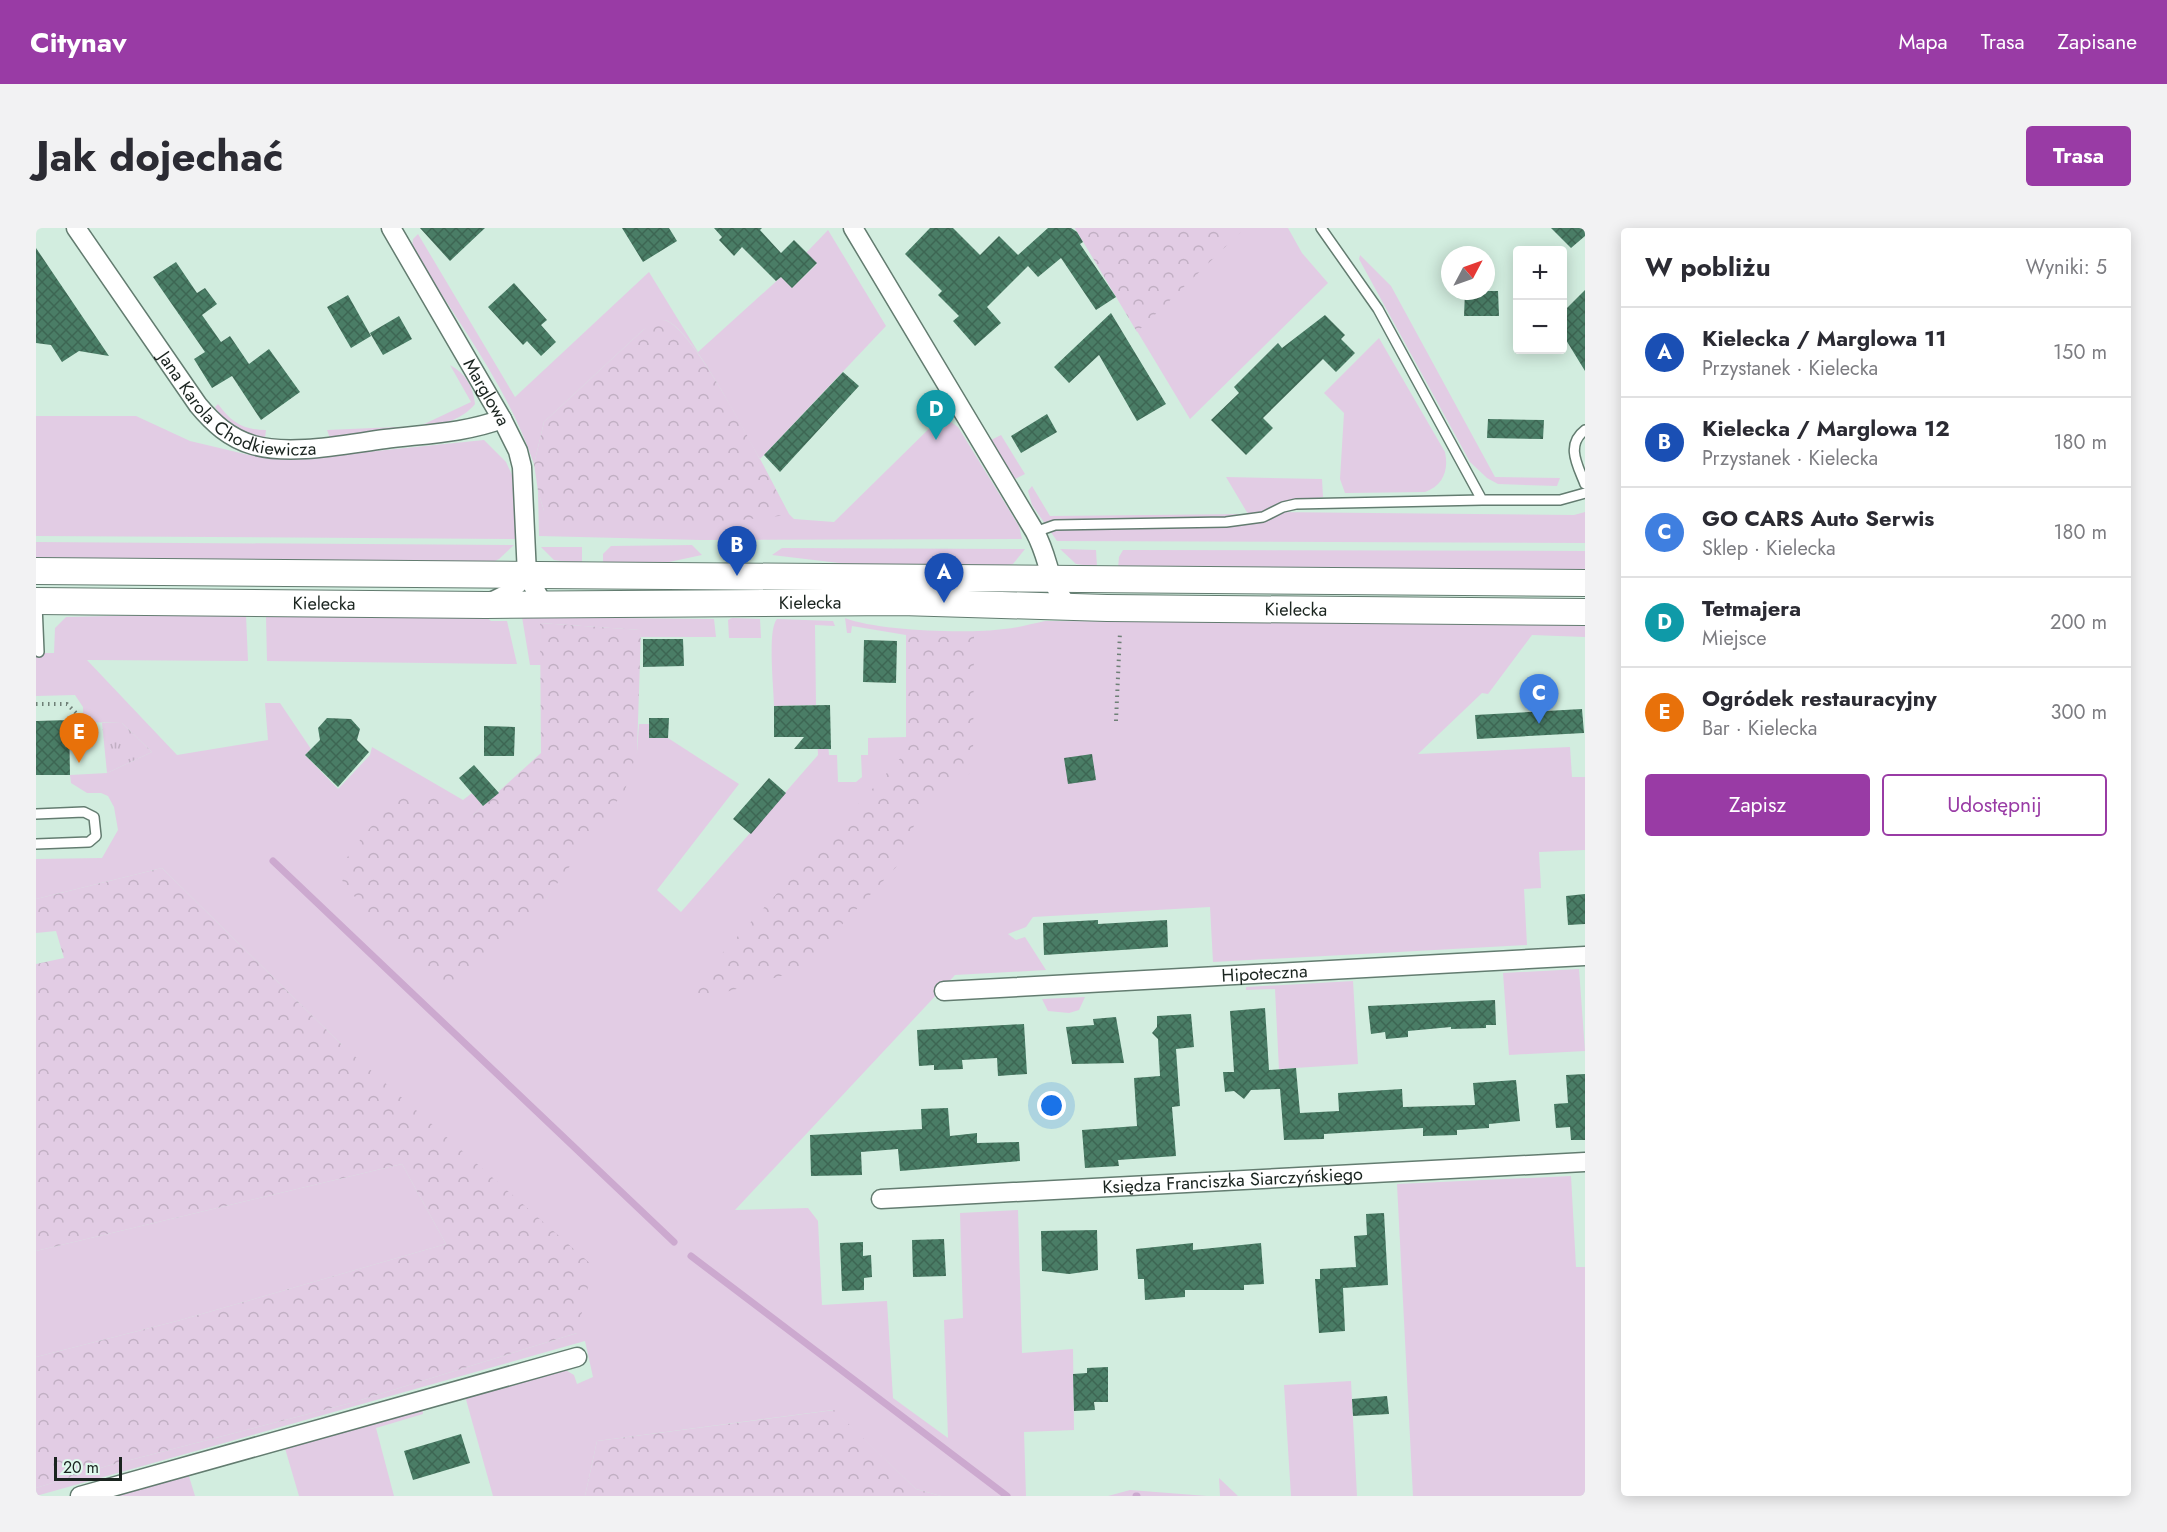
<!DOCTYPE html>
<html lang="pl">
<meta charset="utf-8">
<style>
:root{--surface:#fff;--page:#f2f2f3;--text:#2b2b33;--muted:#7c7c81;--line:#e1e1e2;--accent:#993ba5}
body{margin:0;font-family:Jost,sans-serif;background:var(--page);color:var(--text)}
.controls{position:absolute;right:18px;top:18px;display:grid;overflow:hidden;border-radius:6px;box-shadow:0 3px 15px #0003}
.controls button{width:54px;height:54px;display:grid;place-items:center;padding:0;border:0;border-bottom:2px solid var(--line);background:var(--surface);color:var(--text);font:30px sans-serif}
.compass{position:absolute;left:1405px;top:18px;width:54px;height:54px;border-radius:50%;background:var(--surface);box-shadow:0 3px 15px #0003;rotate:49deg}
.scale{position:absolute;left:18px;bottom:15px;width:68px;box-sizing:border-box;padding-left:6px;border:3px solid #1a241f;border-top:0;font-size:16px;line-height:21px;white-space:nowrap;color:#1a241f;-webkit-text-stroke:4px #dffaed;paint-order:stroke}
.you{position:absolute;left:1016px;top:878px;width:21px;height:21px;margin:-15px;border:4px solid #fff;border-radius:50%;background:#1a73e8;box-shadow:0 0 0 9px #1a73e833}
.badge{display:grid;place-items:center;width:39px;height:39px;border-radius:50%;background:var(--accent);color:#fff;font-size:20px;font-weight:700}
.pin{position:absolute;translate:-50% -50px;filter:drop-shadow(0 2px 3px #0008)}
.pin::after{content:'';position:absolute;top:32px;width:21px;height:18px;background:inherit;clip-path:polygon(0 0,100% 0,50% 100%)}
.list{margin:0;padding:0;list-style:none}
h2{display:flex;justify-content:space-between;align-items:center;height:78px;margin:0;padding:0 24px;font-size:26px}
h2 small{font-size:20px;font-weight:400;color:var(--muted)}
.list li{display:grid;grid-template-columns:39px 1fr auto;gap:18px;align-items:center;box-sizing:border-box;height:90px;padding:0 24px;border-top:2px solid var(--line)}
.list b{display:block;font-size:22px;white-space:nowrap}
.list p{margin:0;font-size:20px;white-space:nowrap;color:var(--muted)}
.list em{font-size:20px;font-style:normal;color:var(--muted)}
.actions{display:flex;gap:12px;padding:18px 24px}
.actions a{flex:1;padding:14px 0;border:2px solid var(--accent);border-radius:6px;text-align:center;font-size:21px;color:var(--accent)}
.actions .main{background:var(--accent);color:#fff}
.map{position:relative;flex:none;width:1549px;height:1268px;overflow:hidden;border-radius:6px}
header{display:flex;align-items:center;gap:36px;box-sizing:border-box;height:84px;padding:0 30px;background:var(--accent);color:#fff}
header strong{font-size:28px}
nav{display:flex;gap:33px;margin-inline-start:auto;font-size:21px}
.intro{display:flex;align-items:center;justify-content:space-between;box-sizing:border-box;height:144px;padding:0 36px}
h1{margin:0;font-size:42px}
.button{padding:15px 27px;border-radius:6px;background:var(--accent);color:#fff;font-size:21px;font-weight:700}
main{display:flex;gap:36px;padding:0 36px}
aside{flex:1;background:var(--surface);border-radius:6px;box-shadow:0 3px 15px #0003}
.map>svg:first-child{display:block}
.green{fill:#e2cce4}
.forest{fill:url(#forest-crowns)}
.park{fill:url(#park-tufts)}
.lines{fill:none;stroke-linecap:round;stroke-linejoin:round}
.stream{stroke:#cca9cf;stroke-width:7}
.building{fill:url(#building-cross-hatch)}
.lane-casing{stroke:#637c70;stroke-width:12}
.street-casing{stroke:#637c70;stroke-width:21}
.secondary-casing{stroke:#637c70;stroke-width:28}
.path{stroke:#6f8077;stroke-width:4;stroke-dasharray:1.5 4.5;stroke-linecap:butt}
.lane{stroke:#fff;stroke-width:9}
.street{stroke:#fff;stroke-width:18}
.secondary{stroke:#fff;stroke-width:26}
.labels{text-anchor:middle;stroke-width:5;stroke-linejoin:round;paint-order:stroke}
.street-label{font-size:18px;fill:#1a241f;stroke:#dffaed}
</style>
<header>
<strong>Citynav</strong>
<nav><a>Mapa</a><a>Trasa</a><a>Zapisane</a></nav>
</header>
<div class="intro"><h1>Jak dojechać</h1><a class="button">Trasa</a></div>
<main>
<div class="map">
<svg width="1549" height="1268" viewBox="0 0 1549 1268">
<defs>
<pattern id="forest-crowns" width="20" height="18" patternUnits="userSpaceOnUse" patternTransform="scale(1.5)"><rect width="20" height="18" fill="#e2cce4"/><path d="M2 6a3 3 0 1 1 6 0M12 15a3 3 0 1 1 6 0" fill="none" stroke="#c1afc3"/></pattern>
<pattern id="park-tufts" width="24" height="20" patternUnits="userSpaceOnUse" patternTransform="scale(1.5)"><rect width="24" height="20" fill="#e2cce4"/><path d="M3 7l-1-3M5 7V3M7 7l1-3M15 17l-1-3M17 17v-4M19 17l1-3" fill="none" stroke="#c1afc3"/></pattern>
<pattern id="building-cross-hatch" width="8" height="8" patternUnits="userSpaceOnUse" patternTransform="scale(1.5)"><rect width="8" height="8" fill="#4a7d66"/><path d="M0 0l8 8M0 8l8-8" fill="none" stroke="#3d6653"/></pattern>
</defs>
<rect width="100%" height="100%" fill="#d2eddf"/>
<path class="green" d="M1039,0h213l14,25 26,30 -138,136z
M792,2l58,96 -126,133 29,55 5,5 40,3 108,-106 16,11 61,99 3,13 -321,1 -162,-4 -1,-45 6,20 216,-52c-17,-29 -67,-130 -95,-139l-22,10 -99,92 -10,42c-26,-78 -80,-147 -122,-216l1,-9 5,-5 97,163 134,-125 49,80 83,-75 11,11 25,-24 -11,-11z
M1324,27l31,31 104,191 65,1 -3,8 -59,-2 -11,-6 -17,-16 -111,-203z
M1343,110l66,114c4,18 -2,34 -20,40l-80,1 -5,-14 4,-66 -20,-20z
M414,137c16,9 23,21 25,39 -25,32 -106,30 -145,34l-3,-8 93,-4 51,-24z
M182,176c13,18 25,26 48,26l-1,8c-23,-3 -37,-10 -50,-31z
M0,188h100l54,25 59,14 68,2 167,-17 22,22 8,17 3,60 -481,-3z
M965,207l24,39 -10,5 -24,-39z
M1190,249l96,2 1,18 -45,8 -13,7 309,3 11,-3v31l-528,-2 -25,-36 -4,-14 4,-5 18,30 198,-2z
M0,314l478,3 -15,14 -8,4 -455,-2z
M656,317l10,10 -33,7 -66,2v-10l8,-8z
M505,319h41v17l-28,-4z
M746,320l243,1 -12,15 -10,2h-139l-92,-11z
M1024,321l36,1 1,17 -21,-3z
M1087,322l462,1v19l-467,-2 1,-11z
M118,387h92l2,46 -161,-1 90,95 91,-15 -3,-37h15l31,46 -6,6 33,34 32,-34 2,-8 91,53 9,-7 11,13 -10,9 73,84 91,-147 2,-28h10v14h19l71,46 -82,106 24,22 137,-157 -1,-19 11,7 1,12h8l1,27h18l6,-5 -1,-22h7v-17l38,-1v-102l-54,-9 -1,7h-4l-2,-15c33,13 122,16 159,11 13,-1 27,-5 41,-8l540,3v13l-53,-2 -44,59 -6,-1 -64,61 152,-7 2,30h13v73l-46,2 2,36 -17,1 3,56 -314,17 -3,-55 -177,10 -7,10 -18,7 8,6 9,-3 21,33 -91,5 -220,235 73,-2 10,13 4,84 65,-4 6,97 55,40 -4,-118 19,-2 -3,-105 58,-3 4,143 51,-4 1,81 -50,2 2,64h-85l-25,-7 -83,-79 -236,31 -12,55h-92l-28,-100 97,-28 12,7 3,9 16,-7 -8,-36 -549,155v-8l71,-22 244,-63 226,-70 -236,-289 -179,-176 -126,31v-40l66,-1 16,-28 -4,-23 -6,-11 -7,-3h-14l-16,-10 -1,-8 37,-2 45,-21 -30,-29 -39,-1v-15l-8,-12 -39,1v-43h18l1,-25 11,-11z
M230,389h220l5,4h16l10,43 -250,-3z
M486,389l192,2 2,18h-75l-1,-7 -100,-7 2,42h-12z
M696,390l28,1 1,19h-32l-1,-18z
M741,391l56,2 2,5 -20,-1 1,80 -42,1c0,-17 -7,-76 3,-87z
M1543,741l6,82 -76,4 -6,-82z
M1317,753l5,83 -79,5 -4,-80 -29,1v-3z
M1049,769l-6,13 -10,3 -21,-2 -6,-12z
M366,936l44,80 -269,77 -141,36v-106z
M1535,948l5,91h9v229h-172l-16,-312z
M1315,1153l6,115h-66l-7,-111z
M386,1179l1,7 -47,14 18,68h-95l-15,-51z
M152,1245l7,23h-91z
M1183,1250l19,18h-18z
M1094,1262l77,6h-99z"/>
<path class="forest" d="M1039,0h170l-108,104z
M629,92c32,10 105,159 124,195l-86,9 -137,2 -14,-6 -8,-9 -6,-20 -4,-27 10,-42 99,-92 12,-8z
M504,395l101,7 -4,122 -12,38 -79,109 -31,25 -16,21 -31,32 -22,4 -27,-9 -76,-89 -3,-15c14,-20 54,-79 82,-75 12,2 38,17 51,22l68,-62z
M870,407l68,1 -1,131 -5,8 -26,14 -20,16 -23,59 -95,101 -23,11 -55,16 -23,6 -18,-4 221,-242z
M126,640l179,176 252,222 -16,67 -226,70 -244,63 -71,22v-131l141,-36 269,-77 -44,-80 -366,87v-287l28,-6 -8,-27 -20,2v-34z
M798,1182l82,79 25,7h-356l12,-55z"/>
<path class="park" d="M66,495h20l30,29 -45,21z"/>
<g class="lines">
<path class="stream" d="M237,633l401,381
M655,1028l316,240
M1100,1268h1"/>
</g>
<path class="building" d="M384,0h65l-35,33z
M586,0h47l8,13 -34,21z
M678,0h48l-2,2 21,23 13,-13 23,23 -25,25 -11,-11 -5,4 -34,-34 -8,9 -15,-16 3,-3z
M894,0h23l27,27 19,-19 19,19 30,-27h23l6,4 6,10 -3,2 36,53 -20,13 -35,-52 -23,19 -10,-11 -41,41 14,16 -26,23 -22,-25 6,-5 -21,-21 4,-4 -37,-37z
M1515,0h34v8l-14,12z
M0,20l73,108 -30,-5 -17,11 -11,-17 -15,-2z
M140,34l21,31 8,-5 12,16 -15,11 19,27 9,-6 19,28 20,-15 31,43 -39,28 -29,-44 -20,12 -18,-29 11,-7 -52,-75z
M478,55l33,37 -6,5 15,17 -15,14 -14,-15 -4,4 -35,-38z
M1549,62v81l-22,-36v-23z
M1429,63h33l1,25h-35z
M312,67l23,41 -20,12 -24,-41z
M1075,85l55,91 -29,17 -38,-66 -30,28 -15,-16z
M1289,87l20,20 -4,4 14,14 -19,19 -13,-13 -60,59 10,10 -27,27 -35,-35 28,-27 -5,-6 44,-44 4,5z
M363,88l13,23 -29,16 -13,-22z
M807,144l16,14 -79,86 -16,-17z
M1011,186l10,18 -36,21 -10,-17z
M1452,191l56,1 -1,19 -56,-1z
M607,411h40l1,27 -41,1z
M828,412l33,1 -1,42 -33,-1z
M794,477l1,44h-37l10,-12h-30v-31z
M1546,481l2,24 -107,6 -2,-24z
M291,490l24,1 9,10 -3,11 12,12 -31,35 -33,-32 15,-15 -2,-12z
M613,490h20l-1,20h-19z
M33,492l1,55h-34v-54z
M448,498l31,1 -1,29h-30z
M1056,526l4,26 -28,4 -4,-26z
M438,537l25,28 -16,13 -24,-28z
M733,550l17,15 -35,41 -18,-15z
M1549,666v30l-17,1 -2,-29z
M1062,692v4l69,-4 1,27 -124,8 -1,-32z
M1459,772l1,25h-10v3l-35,1v-2l-43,4v6l-22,2 -1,-7 -14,2 -3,-28z
M1229,780l4,62 27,-2 4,45 39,-2 -1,-18 64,-4 1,18 72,-2 -2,-22 43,-3 4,41 -31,3v4l-32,2v5l-34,1v-8l-99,6v5l-40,1 -4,-51 -29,1 -7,9 -10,-8 -9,1 -2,-20h11l-4,-61z
M1155,786l3,33 -18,2 4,57 -8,1 4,49 -58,4 1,6 -34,2 -3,-38 55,-4 -3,-48 26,-2 -2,-37 -6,-6 5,-6v-11z
M1080,789l8,46 -52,1 -6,-37 28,-2 -1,-6z
M988,796l3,50 -29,2 -1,-18 -35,2 1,9 -29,1v-5l-15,1 -2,-36z
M1549,846v66h-14l-1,-13 -14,1 -2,-24 14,-1 -2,-28z
M912,880l2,28 27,-3v10l42,-1 1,19 -120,10 -2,-22 -37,3 1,23 -51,1 -1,-41 112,-6 -1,-20z
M1348,985l4,72 -45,3 2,43 -26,2 -4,-54h5v-10l36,-2 -2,-31 13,-1 -1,-21z
M1061,1002l1,40 -29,4 -27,-3 -1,-40z
M908,1011l2,37 -33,1 -1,-37z
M827,1014v14l8,-1 1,22 -8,1v12l-22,1 -2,-48z
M1157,1015v7l68,-7 3,41 -20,1v5h-59v7l-40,3 -1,-21h-6l-2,-30z
M1072,1139v35h-14l1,8 -21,1 -1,-37 14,-1v-5z
M1351,1168l2,18 -36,2 -1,-17z
M425,1206l9,29 -57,17 -9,-29z"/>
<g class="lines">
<defs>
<path id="lane" d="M1549,202c-20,15 -7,36 0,54
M1446,272h78l25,-7
M999,304l20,-7 171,-3 37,-5 20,-10 13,-3 186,-4 -104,-191 -57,-81
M1,376l2,48
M0,586l48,-2 10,5 2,19 -7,6 -53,2"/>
<g id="street">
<path id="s1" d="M40,0l122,177c15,18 31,33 55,40 38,11 93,-1 132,-6 39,-5 80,-6 117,-20"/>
<path id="s2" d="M355,0l111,191 16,32 4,16 5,108 16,29"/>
<path d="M817,0l182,304c16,30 11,48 34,75"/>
<path d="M451,376l20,-10 20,-19"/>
<path id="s3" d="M908,763l641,-35"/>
<path id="s4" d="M845,971l704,-37"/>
<path d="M44,1268l497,-139"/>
</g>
<g id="secondary">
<path d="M0,343l1549,12"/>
<path id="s5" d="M0,373l450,4 415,-3 206,6 478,4"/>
</g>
</defs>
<use href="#lane" class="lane-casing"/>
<use href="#street" class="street-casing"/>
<use href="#secondary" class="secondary-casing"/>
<path class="path" d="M0,476h31l9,9v8
M1080,493l4,-89"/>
<use href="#lane" class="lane"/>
<use href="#street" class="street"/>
<use href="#secondary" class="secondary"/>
</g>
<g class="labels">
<g class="street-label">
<text dy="6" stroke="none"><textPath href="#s2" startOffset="190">Marglowa</textPath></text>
<text dy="6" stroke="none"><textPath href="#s1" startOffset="250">Jana Karola Chodkiewicza</textPath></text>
<text dy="6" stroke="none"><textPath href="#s5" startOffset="774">Kielecka</textPath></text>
<text dy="6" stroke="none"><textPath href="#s5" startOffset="288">Kielecka</textPath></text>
<text dy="6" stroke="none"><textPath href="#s5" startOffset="1260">Kielecka</textPath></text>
<text dy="6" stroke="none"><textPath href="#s3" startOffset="321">Hipoteczna</textPath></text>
<text dy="6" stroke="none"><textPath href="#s4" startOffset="352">Księdza Franciszka Siarczyńskiego</textPath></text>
</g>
</g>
</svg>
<div class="controls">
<button>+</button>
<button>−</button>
</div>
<svg class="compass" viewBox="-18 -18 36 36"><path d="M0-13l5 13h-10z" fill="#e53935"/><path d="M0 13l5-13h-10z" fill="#7c7c81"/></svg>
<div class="scale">20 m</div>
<div class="you"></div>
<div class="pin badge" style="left:908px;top:375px;background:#1a4fb4">A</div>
<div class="pin badge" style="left:701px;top:348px;background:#1a4fb4">B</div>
<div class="pin badge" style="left:1503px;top:496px;background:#3f7fe0">C</div>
<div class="pin badge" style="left:900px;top:212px;background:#0f9aa8">D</div>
<div class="pin badge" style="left:43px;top:535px;background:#e8710a">E</div>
</div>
<aside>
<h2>W pobliżu<small>Wyniki: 5</small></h2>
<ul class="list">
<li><span class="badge" style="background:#1a4fb4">A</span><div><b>Kielecka / Marglowa 11</b><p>Przystanek · Kielecka</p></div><em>150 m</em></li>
<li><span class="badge" style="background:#1a4fb4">B</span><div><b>Kielecka / Marglowa 12</b><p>Przystanek · Kielecka</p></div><em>180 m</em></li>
<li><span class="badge" style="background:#3f7fe0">C</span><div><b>GO CARS Auto Serwis</b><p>Sklep · Kielecka</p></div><em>180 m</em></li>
<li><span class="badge" style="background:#0f9aa8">D</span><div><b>Tetmajera</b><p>Miejsce</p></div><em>200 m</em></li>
<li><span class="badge" style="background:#e8710a">E</span><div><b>Ogródek restauracyjny</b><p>Bar · Kielecka</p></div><em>300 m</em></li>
</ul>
<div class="actions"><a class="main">Zapisz</a><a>Udostępnij</a></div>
</aside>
</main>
